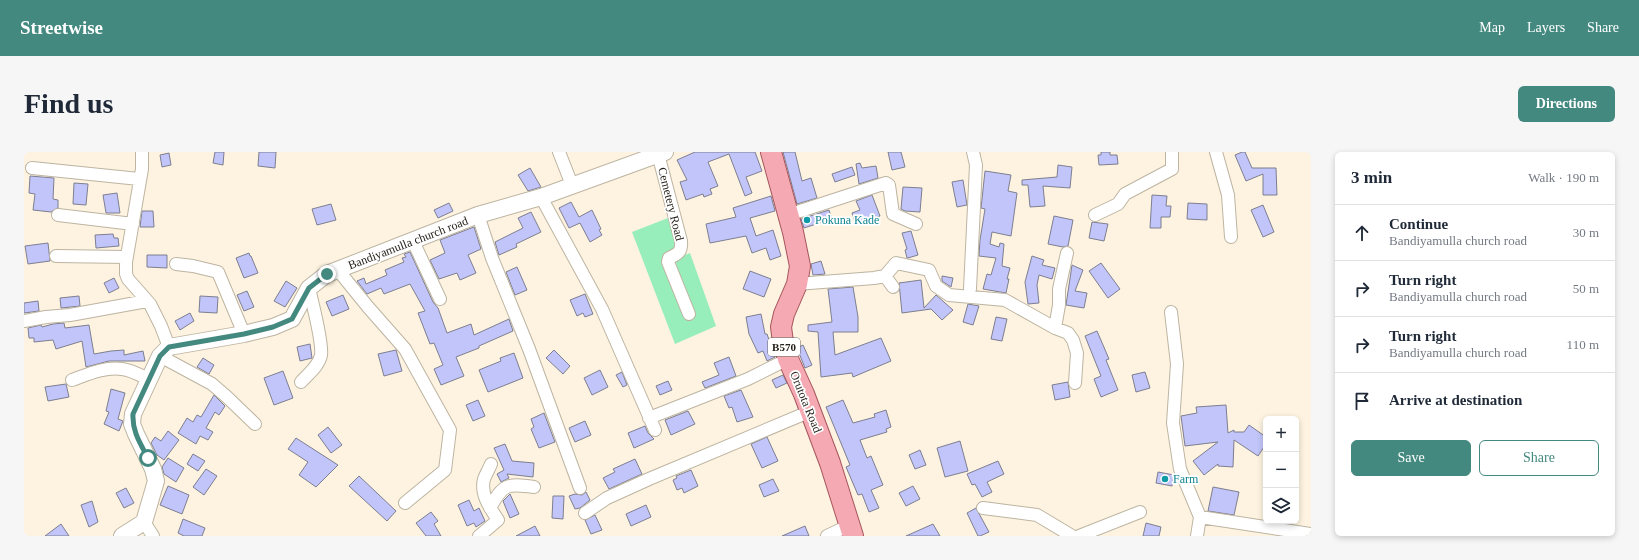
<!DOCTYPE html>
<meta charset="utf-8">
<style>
:root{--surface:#fff;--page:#f6f6f7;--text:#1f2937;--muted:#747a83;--line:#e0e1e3;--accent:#43897f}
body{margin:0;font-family:Georgia,serif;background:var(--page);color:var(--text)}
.controls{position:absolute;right:12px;bottom:12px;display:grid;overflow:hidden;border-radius:6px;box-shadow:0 2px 6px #0003}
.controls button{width:36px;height:36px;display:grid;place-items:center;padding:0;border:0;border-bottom:1px solid var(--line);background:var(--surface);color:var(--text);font:20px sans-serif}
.stop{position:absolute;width:12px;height:12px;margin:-9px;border:3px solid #43897f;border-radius:50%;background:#fff}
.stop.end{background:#43897f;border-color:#fff;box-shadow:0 1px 4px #0008}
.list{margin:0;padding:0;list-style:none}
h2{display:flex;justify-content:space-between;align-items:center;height:52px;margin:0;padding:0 16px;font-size:17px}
h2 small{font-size:13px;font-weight:400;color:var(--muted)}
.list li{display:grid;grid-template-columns:26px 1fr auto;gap:12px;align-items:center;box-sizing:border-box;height:56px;padding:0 16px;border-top:1px solid var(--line)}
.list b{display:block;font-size:15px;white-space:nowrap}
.list p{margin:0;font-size:13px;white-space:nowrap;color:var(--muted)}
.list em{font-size:13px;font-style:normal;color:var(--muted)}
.actions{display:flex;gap:8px;padding:12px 16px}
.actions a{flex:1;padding:9px 0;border:1px solid var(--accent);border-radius:6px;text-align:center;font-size:14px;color:var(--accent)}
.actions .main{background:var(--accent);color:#fff}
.icon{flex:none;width:22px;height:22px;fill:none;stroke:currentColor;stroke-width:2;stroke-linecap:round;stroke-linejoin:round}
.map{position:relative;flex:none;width:1287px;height:384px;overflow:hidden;border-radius:6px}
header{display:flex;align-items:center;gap:24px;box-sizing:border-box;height:56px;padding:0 20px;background:var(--accent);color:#fff}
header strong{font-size:19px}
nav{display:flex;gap:22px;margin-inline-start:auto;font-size:14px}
.intro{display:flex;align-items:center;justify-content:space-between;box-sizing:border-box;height:96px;padding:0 24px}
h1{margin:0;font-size:28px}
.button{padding:10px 18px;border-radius:6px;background:var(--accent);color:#fff;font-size:14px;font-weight:700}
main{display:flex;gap:24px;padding:0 24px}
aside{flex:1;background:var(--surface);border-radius:6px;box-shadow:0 2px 6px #0003}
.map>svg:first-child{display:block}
.green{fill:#98eeba}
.building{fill:#c2c5f9;stroke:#7d7e90}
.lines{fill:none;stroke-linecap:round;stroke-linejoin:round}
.minor-casing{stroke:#bdb4a1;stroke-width:14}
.tertiary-casing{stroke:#bdb4a1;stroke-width:18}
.primary-casing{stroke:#a7555d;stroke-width:22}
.minor{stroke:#fff;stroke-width:12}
.tertiary{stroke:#fff;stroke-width:16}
.primary{stroke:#f4a9b3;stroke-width:20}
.route{stroke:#43897f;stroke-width:5}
.culture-dot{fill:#0f9aa8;stroke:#fff;stroke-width:1.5}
.labels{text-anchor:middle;stroke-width:3.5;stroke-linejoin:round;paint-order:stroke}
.shield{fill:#fff;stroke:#67645f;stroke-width:1}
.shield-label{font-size:11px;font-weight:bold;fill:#26221b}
.street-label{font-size:12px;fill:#26221b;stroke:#fff}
.culture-label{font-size:12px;fill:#0d838f;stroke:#fff;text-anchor:start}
</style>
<header>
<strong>Streetwise</strong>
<nav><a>Map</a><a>Layers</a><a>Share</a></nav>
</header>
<div class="intro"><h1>Find us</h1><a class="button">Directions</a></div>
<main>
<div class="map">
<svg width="1287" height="384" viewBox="0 0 1287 384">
<rect width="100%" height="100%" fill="#fdf3e0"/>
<path class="green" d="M644,66l14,38 8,-3 26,73 -41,18 -43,-112z"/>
<path class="building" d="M191,0h9l-1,13 -10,-2z
M235,0h17l-1,16 -17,-2z
M671,0h60l7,19 -16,6 6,16 -7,3 -16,-42 -21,8 10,24 -8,3 2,5 -8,3 -1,-3 -17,6 -6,-18 7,-2 -10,-20z
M759,0h12l7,29 9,-3 6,20 -20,6z
M864,0h13l4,15 -13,3z
M1077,0h9v3h7l1,9 -19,1 -1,-10h3z
M1218,0h3l7,16h24l1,27h-14v-21l-17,7 -11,-26z
M145,1l2,12 -9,2 -2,-12z
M836,11l2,5 14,-2 2,12 -19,6 -3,-20z
M1034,13l14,2 -2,21 -27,-2 2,20 -15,1 -2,-22h-6v-5l35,-3z
M828,15l3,8 -20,7 -3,-8z
M506,16l11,19 -13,4 -10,-16z
M961,19l26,4 -3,16 9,2 -6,43 -19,-4 -2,12 9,3 1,-4 4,1 -2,22 8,2 -3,11h2l-3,14 -23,-4 4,-15 4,1 5,-17 -17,-2 1,-16 5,-31 -4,-1z
M6,24l24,2 -1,21 5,1v8l-7,4 -18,-2 2,-16 -6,-1z
M939,28l4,25 -10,2 -5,-25z
M50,31l14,1 -2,21 -13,-1z
M879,35l19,1 -2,24 -15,-1 -4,-2z
M93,41l3,20h-14l-3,-18z
M848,43l8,21 -24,8 -4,-11 8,-3 -4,-9z
M1128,43l15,1 -1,10h5l-1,11h-9v11h-11z
M747,44l4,15 -25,7 6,18 17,-6 8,26 -11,4 -4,-12 -14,5 -6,-17 -36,7 -4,-19 30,-7 -3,-9z
M547,50l8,15 13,-7 9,19 -2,1 3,5 -12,7 -10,-19 -11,5 -10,-20z
M425,51l4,8 -15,7 -4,-8z
M1164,51l19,1v16l-20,-1z
M307,52l5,16 -19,5 -5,-16z
M1239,53l11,27 -11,5 -12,-27z
M805,58l3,9 -28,9 -3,-9z
M118,59h11l1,16h-14z
M507,60l10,20 -25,12 1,3 -18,8 -4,-13 28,-14 -5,-10z
M1030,64l19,4 -5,26 -5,1 -15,-3z
M1068,70l16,2 -4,17 -15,-3z
M450,75l7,22 -13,6 8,18 -16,7 -3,-7 -18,6 -9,-19 15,-7 -5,-13z
M887,79l7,24 -10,3h-1l-2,-8 2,-1 -5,-16z
M89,82l1,4h4l1,8 -23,2 -1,-13z
M24,91l2,18 -22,3 -3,-18z
M386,100l23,50 5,6 9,25 24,-9 3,11 35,-16 4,12 -34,15v2l-23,9 8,19 -23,9 -7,-16 9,-4 -9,-22 -4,1 -12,-31 7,-2 -15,-27 -26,10 -3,-6 -14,6 -10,-13 7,-3 2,6 21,-9 -2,-5 19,-8 -2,-4 4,-1 -2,-3z
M225,101l1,3h1l7,17 -14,5 -8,-20z
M123,103h20v13l-20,-1z
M1008,104l12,4 -2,5 13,3 -3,11 -13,-4 -2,10 2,18 -11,1 -3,-22z
M797,109l4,13 -12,1 -2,-11z
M1077,111l19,26 -12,9 -19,-27z
M1048,113l11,5 -8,21 12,2 -3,15 -18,-3z
M493,115l10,23 -12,5 -9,-23z
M726,119l21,8 -7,18 -21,-8z
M918,124l11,2 -2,9 -9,-6z
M90,126l5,10 -10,5 -5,-10z
M897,128l3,28 12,-13 17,15 -11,10 -11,-11 -29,4 -3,-30z
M262,129l11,7 -12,19 -11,-6z
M829,135l5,30v15h-25l2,23 46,-17 10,23 -38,16 -1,-4 -31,4 -3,-45 -10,-1v-6l24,-3 -4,-33z
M223,139l7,16 -10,4 -7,-16z
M561,142l8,20 -8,3 -2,-4 -6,3 -7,-16z
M319,143l6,14 -17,7 -6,-14z
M55,144l1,10 -19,2 -1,-10z
M176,144l18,1 -1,16 -18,-1z
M14,149l1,10 -15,2v-10z
M944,152l11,2 -6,19 -10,-3z
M166,161l4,8 -14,9 -5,-9z
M737,162l4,20h2l8,23 -8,4 -4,-10 -5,2 -9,-19 -3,-17z
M972,165l11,2 -5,22 -11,-2z
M40,171l1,5 24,-3 5,29 17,-3 13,-1v5l19,-4 2,10h-36l-23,6 -4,-26 -26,8 -3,-9 -19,2v-4h-5l-1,-10 13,-3 1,2 11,-3z
M1073,179l12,28 -3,1 12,30 -17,7 -7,-18 7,-3 -16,-40z
M286,192l2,14 -12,3 -3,-14z
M779,193l9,20 -7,3 -8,-20z
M372,198l6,21 -18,5 -6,-22z
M530,198l16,16 -7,8 -17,-16z
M490,201l9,25 -35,14 -9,-22 22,-9 -1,-3z
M705,205l7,19 -31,12 -3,-6 17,-7 -5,-12z
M179,206l11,7 -5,9 -12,-7z
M576,218l8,17 -16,8 -8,-17z
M259,219l10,27 -19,7 -10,-27z
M598,220l5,13 -4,2 -7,-12z
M1121,220l5,16 -14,4 -4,-17z
M759,223l4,8 -11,5 -4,-8z
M644,229l4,9 -12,5 -4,-9z
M1044,230l2,15 -15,3 -3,-15z
M42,232l3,13 -21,4 -3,-14z
M87,237l14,4 -7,26 5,2 -4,10 -15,-7 5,-12 -3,-1z
M717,238l12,27 -16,5 -5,-15 -3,1 -5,-12z
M190,243l11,11 -6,9 -4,-3 -9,16 7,4 -5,8 -8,-4 -4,8 -18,-11 9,-15 6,4 4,-7 4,2z
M454,248l7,16 -12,5 -7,-16z
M819,248l10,23 22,-6 -1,-3 12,-4 5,17 -5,2 1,3 -27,8 7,18 4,-2 12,29 -12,5 8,18 -10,4 -7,-18 -4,1 -12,-28 4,-2 -24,-58z
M1202,253l2,28 6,-3v2h10l5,-7 17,12v7l-8,12 -24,-16 -1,27 -15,-1v-2l-14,11 -11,-14 25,-19 -33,4 -4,-30 16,-3 -1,-6z
M664,259l7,13 -24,11 -6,-15z
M520,261l11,29 -16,6 -8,-19 3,-2 -3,-8z
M561,269l6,14 -16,7 -6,-14z
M621,274l3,7 6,6 -20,9 -6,-15z
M304,275l14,18 -11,8 -13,-18z
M144,279l11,9 -15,20 -7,-5 -6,-12 4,-6 6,4z
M743,285l11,24 -16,7 -11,-24z
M272,286l42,27 -22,22 -17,-12 9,-13 -20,-13z
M936,289l8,30 -23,6 -8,-29z
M481,292l7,17 22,2 -1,14 -26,-3 2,4 -8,4 -4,-8 7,-4 -10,-22z
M896,298l6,15 -11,4 -6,-14z
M169,302l12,7 -7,10 -11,-7z
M144,306l16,10 -8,14 -12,-8 -2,-7z
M611,307l7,15 -33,15 -6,-11 12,-6 -2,-3z
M974,309l6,13 -17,8 5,10 -10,5 -7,-13 -3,1 -5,-11z
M182,317l11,7 -13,19 -11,-8z
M667,318l7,16 -14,7 -2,-5 -5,2 -4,-10 4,-2 -1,-2z
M1134,320l16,3 -2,11 -16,-3z
M335,324l37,35 -9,10 -38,-35z
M749,327l6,12 -15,6 -5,-12z
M144,334l21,9 -7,19 -22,-9z
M889,334l7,13 -14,7 -7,-13z
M1189,335l26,5 -5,23 -26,-4z
M102,336l8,15 -10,5 -8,-15z
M562,340l4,8 -10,8 -5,1 -6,-13 6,-2 7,1z
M486,342l9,20 -9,4 -7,-17z
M529,344h11l-1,23 -11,-1z
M445,348l5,11 5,-3 6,13 -9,6 -2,-4 -7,3 -9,-21z
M68,349l6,21 -9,5 -8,-22z
M622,353l5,12 -20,9 -5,-12z
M952,356l13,24 -9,4h-2l-11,-23z
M407,360l7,9 -4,3 7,12h-15l-10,-13z
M571,363l7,15 -11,4 -6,-14z
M159,367l22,9 -3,8h-18l-6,-3z
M1122,371l15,4 -2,9h-16z
M37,372l8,12h-24z
M909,372l7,12h-34z
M511,374l5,10h-24z
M781,374l4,10h-27z"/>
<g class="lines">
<defs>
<path id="minor" d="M118,0v17l-16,93v12l2,5 22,25 11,22 8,21
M535,0l13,33
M1192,0l12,43 3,42
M634,2l23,87c1,11 -3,13 -12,17l-1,4 21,52
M8,16l107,11
M517,45l61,112 53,121
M34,63l75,9
M454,63l14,43 37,91 51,139
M764,63l98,-32 3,2 4,29 23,10
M1071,63l23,-11 7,-10 47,-25v-17
M389,89l27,58
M32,104l71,1
M152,112l17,2 25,6 26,62
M314,118l30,37 37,42 45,81 -5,40 -40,33
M861,124l8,11
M773,132l77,-6 11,-2 11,-13 33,7 7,16 13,9 56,5 50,28 13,5 5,7 4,13 -2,30
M946,137l6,-124 -3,-13
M1147,160l6,52 -4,59 7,46 20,48
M0,169l22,-4 24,-2 77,-14
M1031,176l4,-23v-16l8,-36
M136,204l52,28 15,13 28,27
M48,228c14,-5 34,-14 50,-11 9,1 18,6 26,10
M277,230c7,-8 18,-16 20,-27 2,-13 -9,-53 -12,-67
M625,266l99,-39 40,-20
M466,356c13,-24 17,-25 44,-21
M959,356l54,7 35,21
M561,361l22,-15 42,-19 162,-68
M120,370l9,14
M455,384l19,-16c-8,-12 -18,-26 -14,-41 2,-5 5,-10 7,-15
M803,384l23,-11
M1055,384l61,-24
M1173,384l3,-19 111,17"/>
<path id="tertiary" d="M98,384l22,-14 12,-41 -3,-12 -17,-35 -4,-10 1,-10 27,-58 9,-9 75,-13 29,-7 19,-8 17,-31 18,-14 151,-59 63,-18 124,-45"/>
<path id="primary" d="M747,0l22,80 7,34 -3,18 -13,30 -3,13 2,15 5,17 16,35 26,69 23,73"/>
</defs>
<use href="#minor" class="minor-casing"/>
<use href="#tertiary" class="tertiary-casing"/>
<use href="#primary" class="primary-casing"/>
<use href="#minor" class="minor"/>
<use href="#tertiary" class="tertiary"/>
<use href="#primary" class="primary"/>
</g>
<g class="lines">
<path class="route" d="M124,306c-8,-15 -16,-27 -15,-44l27,-58 9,-9 75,-13 29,-7 19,-8 17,-31 18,-14"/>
</g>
<g class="culture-dot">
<circle cx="783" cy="68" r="4"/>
<circle cx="1141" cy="327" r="4"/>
</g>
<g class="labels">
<rect class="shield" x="744" y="186" width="32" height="18" rx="3"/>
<g class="shield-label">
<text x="760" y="199">B570</text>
</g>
<g class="street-label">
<text transform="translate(647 52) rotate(76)" y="4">Cemetery Road</text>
<text transform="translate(384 91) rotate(-21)" y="4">Bandiyamulla church road</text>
<text transform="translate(782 250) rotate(68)" y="4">Orutota Road</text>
</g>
<g class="culture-label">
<text x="791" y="72">Pokuna Kade</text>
<text x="1149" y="331">Farm</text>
</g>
</g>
</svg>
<div class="controls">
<button>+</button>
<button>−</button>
<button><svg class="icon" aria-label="layers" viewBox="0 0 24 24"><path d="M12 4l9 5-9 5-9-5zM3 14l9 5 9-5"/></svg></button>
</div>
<div class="stop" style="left:124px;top:306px"></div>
<div class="stop end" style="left:303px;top:122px"></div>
</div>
<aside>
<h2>3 min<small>Walk · 190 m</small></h2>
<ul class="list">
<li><svg class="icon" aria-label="ahead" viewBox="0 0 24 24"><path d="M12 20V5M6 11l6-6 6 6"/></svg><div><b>Continue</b><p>Bandiyamulla church road</p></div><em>30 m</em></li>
<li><svg class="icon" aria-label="right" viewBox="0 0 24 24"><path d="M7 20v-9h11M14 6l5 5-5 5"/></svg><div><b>Turn right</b><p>Bandiyamulla church road</p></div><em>50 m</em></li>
<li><svg class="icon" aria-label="right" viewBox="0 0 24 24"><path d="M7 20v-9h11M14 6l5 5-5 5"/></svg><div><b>Turn right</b><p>Bandiyamulla church road</p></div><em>110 m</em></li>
<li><svg class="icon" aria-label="arrive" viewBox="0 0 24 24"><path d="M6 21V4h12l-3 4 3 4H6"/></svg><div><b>Arrive at destination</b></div></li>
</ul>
<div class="actions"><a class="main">Save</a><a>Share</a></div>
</aside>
</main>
